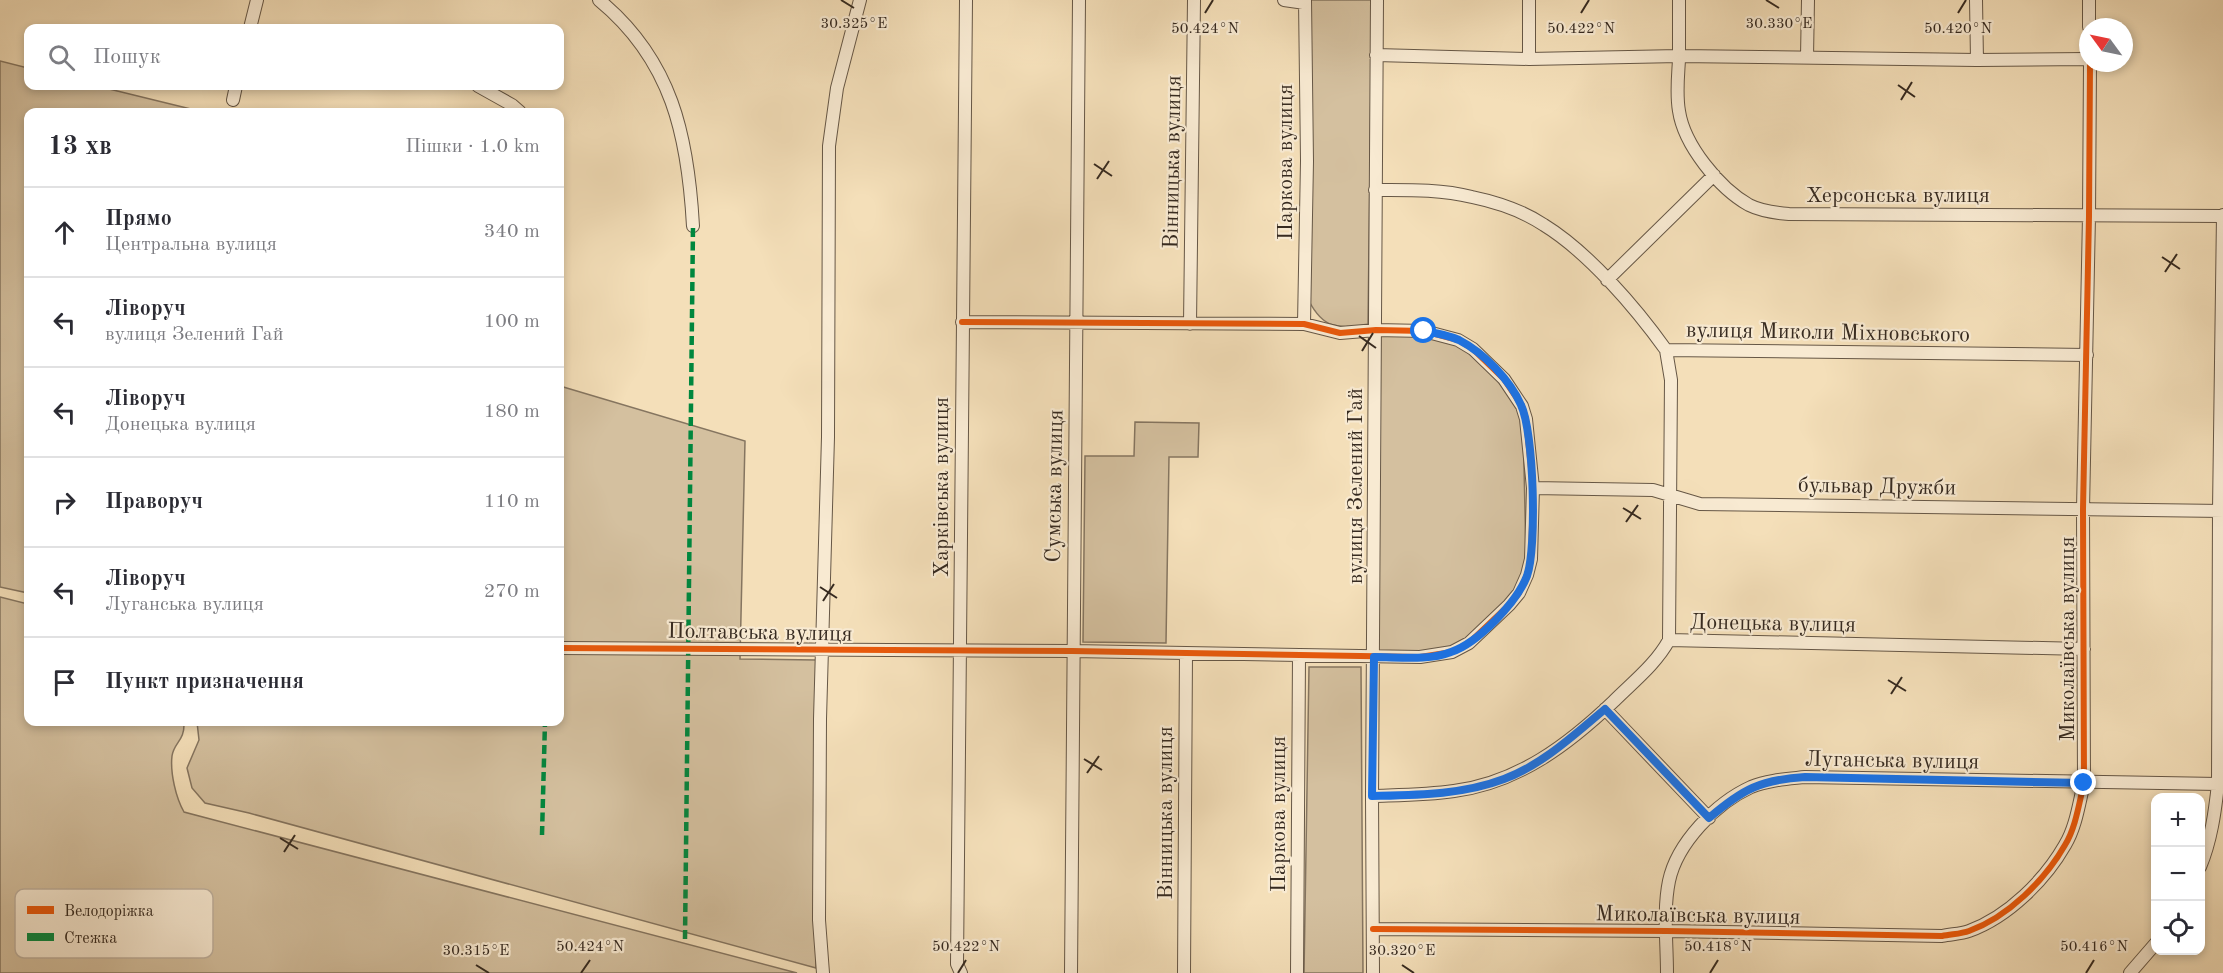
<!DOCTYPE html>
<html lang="uk">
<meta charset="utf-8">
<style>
:root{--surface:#fff;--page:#f7f7f7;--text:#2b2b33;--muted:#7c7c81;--line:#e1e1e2}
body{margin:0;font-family:"Old Standard TT",serif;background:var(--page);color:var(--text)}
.controls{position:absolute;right:18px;bottom:18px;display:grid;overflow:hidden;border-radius:12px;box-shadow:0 3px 9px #0003}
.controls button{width:54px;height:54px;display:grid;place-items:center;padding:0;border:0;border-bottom:2px solid var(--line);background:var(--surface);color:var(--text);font:30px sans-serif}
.compass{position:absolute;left:2079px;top:18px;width:54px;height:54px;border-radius:50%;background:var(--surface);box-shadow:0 3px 9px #0003;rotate:303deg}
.stop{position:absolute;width:18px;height:18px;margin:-14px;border:4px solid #1a73e8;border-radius:50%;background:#fff}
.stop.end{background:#1a73e8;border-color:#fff;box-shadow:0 2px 6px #0008}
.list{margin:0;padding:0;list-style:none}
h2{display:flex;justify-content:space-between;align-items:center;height:78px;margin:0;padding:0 24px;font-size:26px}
h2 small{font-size:20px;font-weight:400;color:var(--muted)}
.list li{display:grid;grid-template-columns:39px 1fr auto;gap:18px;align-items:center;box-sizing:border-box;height:90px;padding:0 24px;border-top:2px solid var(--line)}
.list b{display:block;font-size:22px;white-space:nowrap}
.list p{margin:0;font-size:20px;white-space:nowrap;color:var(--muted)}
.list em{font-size:20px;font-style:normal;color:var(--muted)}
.icon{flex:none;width:33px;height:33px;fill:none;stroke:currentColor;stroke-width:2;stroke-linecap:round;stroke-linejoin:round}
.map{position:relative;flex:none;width:2223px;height:973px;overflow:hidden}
.search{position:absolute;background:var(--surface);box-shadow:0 3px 9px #0003;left:24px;top:24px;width:540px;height:66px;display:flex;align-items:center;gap:15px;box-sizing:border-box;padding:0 21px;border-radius:12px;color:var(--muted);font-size:22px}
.panel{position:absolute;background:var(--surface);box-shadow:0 3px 9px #0003;left:24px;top:108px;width:540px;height:618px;border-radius:12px}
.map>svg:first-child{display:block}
.green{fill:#d4c09f;stroke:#857560;stroke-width:1.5}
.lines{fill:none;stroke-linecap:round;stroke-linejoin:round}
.minor-casing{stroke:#665746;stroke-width:14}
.minor{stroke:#f8ead2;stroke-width:12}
.quiet{stroke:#00873e;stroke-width:4.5;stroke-dasharray:9 4.5;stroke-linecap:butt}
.cycleway-casing{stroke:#f8ead2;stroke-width:10}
.cycleway{stroke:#e8590c;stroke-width:6}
.route{stroke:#1a73e8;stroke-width:8}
.ticks{fill:none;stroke:#362a20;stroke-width:2}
.labels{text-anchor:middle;stroke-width:4.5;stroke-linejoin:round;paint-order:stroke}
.street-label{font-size:22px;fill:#362a20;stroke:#f8ead2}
.key{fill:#f8ead2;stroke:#beb09d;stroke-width:1.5}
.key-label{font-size:16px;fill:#362a20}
.ticks-label{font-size:15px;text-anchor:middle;fill:#362a20;stroke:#f8ead2;stroke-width:4.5;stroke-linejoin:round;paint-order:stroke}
</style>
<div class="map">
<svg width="2223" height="973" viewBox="0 0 2223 973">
<rect width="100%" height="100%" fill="#f4dfb9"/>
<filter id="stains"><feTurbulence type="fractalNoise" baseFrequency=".00333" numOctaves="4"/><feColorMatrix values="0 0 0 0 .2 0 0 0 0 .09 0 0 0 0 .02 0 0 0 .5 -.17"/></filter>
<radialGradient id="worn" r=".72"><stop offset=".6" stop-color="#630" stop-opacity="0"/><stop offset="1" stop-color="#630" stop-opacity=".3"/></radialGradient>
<path class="green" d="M1310,0h62l-4,325c-30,3 -44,5 -59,-24z
M0,61l28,7v18h69l106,26h-175v481l-28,-6z
M1376,330c15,0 32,-1 47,1 37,5 88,56 100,90l3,135 -4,20 -11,21 -47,43 -21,10 -69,7z
M560,386l185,55 -5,218 77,1 -1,308 -567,-155 -44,-10 -13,-15 -5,-20 12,-28 -2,-18h363z
M1135,422l64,1 -1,34h-29l-3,186 -83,-1 2,-186h49z
M0,597l28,7v118h156c1,19 -10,20 -12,34 -2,17 4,42 12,56l613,161h-797z
M1309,667h52l2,306h-59z"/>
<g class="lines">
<defs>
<path id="minor" d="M599,0c73,60 89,136 94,226
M1284,0l21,3
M1529,0v59
M1679,0c0,20 0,40 0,60 -1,17 -3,34 0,51 5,34 40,77 70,94 12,6 27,8 40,9l434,2
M1976,0l1,60
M2089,0v27
M250,28l7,-28
M1376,55l153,4 150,-3 298,4 111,-1
M1807,57l1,-57
M478,86l34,19 8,7
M233,100l3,-14
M1375,190c32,0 65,-1 97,7 24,5 51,14 72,28 44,27 92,83 122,125l421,5
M1607,280l107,-105
M1190,324l4,-324
M1304,324l3,-163 -2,-161
M1666,350l5,30 -2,260
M1533,488l120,2 47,14 523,7
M560,648l512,3 348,6 32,-5 17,-9 40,-38 10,-12 8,-18 4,-16 2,-71 -7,-69 -4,-13 -18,-27 -31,-30 -15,-9 -34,-9 -48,-1 -36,3 -36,-9 -342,-2
M1605,709l104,109
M1372,796c28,-1 55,-1 82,-5 64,-8 115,-47 160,-90 19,-19 42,-37 55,-61l415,9
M2200,867c11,-26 15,-55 18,-83l1,-273 4,-296
M1373,929l294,2 275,5c9,-2 19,-2 27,-5 39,-14 76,-51 96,-86 11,-18 14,-42 19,-62l-1,-274 6,-293 1,-153
M823,973l-4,-53 1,-201 8,-282 1,-291 8,-58 23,-88
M961,973l-4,-9 9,-964
M1071,973l8,-973
M1184,973l2,-319
M1297,973l2,-317
M1373,973l-1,-177 5,-796
M1667,973c0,-30 -4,-63 2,-92 8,-38 47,-78 82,-94 17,-7 36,-8 54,-10l413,7
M2130,973l26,-30"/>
</defs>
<use href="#minor" class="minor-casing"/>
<use href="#minor" class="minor"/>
<path class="quiet" d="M542,835l3,-113
M685,939l8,-713"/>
<defs>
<path id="cycleway" d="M560,648l512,3 348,6 32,-5 17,-9 40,-38 10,-12 8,-18 4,-16 2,-71 -7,-69 -4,-13 -18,-27 -31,-30 -15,-9 -34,-9 -48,-1 -36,3 -36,-9 -342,-2
M1373,929l294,2 275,5c9,-2 19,-2 27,-5 39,-14 76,-51 96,-86 11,-18 14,-42 19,-62l-1,-274 6,-293 1,-153"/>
</defs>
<use href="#cycleway" class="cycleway-casing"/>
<use href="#cycleway" class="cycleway"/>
</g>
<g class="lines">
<path class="route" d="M1424,331c12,2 24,4 35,9 25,13 51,40 62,65 13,27 16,143 6,171 -10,26 -49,67 -76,76 -23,9 -52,5 -77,5l-2,139c44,-1 90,-1 132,-17 38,-14 70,-44 101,-70l104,109c34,-29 51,-38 96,-41l279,6"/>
</g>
<path class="ticks" d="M841,0l13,8M1766,0l13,8M1205,13l8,-13M1581,13l8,-13M1958,13l8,-13M1898,85l17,12M1901,100l11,-18M1094,164l18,12M1097,179l12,-18M2162,257l18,12M2165,272l12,-18M1359,336l17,12M1362,351l11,-18M1623,508l18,11M1626,522l12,-17M820,587l17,11M823,601l11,-17M1888,680l18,11M1891,694l11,-17M1084,759l18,11M1087,773l12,-17M280,838l18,11M284,852l11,-17M476,965l13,8M1402,965l12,8M581,973l9,-13M958,973l8,-13M1710,973l8,-13M2086,973l8,-13"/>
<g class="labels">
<g class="street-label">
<text transform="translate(1171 162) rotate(-89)" y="8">Вінницька вулиця</text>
<text transform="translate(1284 162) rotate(-90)" y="8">Паркова вулиця</text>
<text x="1898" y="202">Херсонська вулиця</text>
<text transform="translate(1828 331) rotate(1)" y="8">вулиця Миколи Міхновського</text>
<text transform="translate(1877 485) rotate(1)" y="8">бульвар Дружби</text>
<text transform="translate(1053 486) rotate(-89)" y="8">Сумська вулиця</text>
<text transform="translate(1354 486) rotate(-90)" y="8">вулиця Зелений Гай</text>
<text transform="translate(940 487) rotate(-90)" y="8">Харківська вулиця</text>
<text transform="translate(1773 622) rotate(1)" y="8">Донецька вулиця</text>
<text transform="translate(760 631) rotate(1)" y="8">Полтавська вулиця</text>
<text transform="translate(2066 639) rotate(-90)" y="8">Миколаївська вулиця</text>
<text transform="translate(1892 759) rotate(1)" y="8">Луганська вулиця</text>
<text transform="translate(1164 813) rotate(-90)" y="8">Вінницька вулиця</text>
<text transform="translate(1277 814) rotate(-90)" y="8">Паркова вулиця</text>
<text transform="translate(1698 914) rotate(1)" y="8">Миколаївська вулиця</text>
</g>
</g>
<rect x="15" y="889" width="198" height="69" rx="9" class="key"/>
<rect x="27" y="906" width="27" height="8" fill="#e8590c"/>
<rect x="27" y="933" width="27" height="8" fill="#00873e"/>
<g class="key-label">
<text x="64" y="916">Велодоріжка</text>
<text x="64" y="943">Стежка</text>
</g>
<g class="ticks-label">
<text x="1779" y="28">30.330°E</text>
<text x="854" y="28">30.325°E</text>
<text x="1958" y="33">50.420°N</text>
<text x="1205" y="33">50.424°N</text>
<text x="1581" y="33">50.422°N</text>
<text x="590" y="951">50.424°N</text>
<text x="966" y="951">50.422°N</text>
<text x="1718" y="951">50.418°N</text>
<text x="2094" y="951">50.416°N</text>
<text x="476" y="955">30.315°E</text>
<text x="1402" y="955">30.320°E</text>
</g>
<rect width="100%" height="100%" filter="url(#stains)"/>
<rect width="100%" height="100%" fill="url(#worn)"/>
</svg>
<div class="controls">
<button>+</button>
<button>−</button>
<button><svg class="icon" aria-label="locate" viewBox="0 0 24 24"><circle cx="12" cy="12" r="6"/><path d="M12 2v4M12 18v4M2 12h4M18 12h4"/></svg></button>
</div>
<svg class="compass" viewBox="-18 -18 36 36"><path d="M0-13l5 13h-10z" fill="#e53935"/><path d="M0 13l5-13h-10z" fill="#7c7c81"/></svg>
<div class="stop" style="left:1424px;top:331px"></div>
<div class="stop end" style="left:2084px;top:783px"></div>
<div class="search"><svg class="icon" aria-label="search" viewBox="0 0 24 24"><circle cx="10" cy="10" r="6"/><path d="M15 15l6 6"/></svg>Пошук</div>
<section class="panel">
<h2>13 хв<small>Пішки · 1.0 km</small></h2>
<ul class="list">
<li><svg class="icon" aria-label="ahead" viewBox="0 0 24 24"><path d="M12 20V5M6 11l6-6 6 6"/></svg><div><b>Прямо</b><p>Центральна вулиця</p></div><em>340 m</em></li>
<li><svg class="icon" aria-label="left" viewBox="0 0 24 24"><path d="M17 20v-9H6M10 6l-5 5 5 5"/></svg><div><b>Ліворуч</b><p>вулиця Зелений Гай</p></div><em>100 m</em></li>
<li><svg class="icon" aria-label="left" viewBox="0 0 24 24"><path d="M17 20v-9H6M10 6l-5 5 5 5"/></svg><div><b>Ліворуч</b><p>Донецька вулиця</p></div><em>180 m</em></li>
<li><svg class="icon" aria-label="right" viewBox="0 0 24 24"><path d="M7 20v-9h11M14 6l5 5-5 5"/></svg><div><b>Праворуч</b></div><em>110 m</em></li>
<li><svg class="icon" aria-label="left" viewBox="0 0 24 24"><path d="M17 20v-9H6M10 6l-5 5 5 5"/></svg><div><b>Ліворуч</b><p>Луганська вулиця</p></div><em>270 m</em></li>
<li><svg class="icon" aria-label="arrive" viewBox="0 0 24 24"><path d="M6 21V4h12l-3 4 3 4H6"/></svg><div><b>Пункт призначення</b></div></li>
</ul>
</section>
</div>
